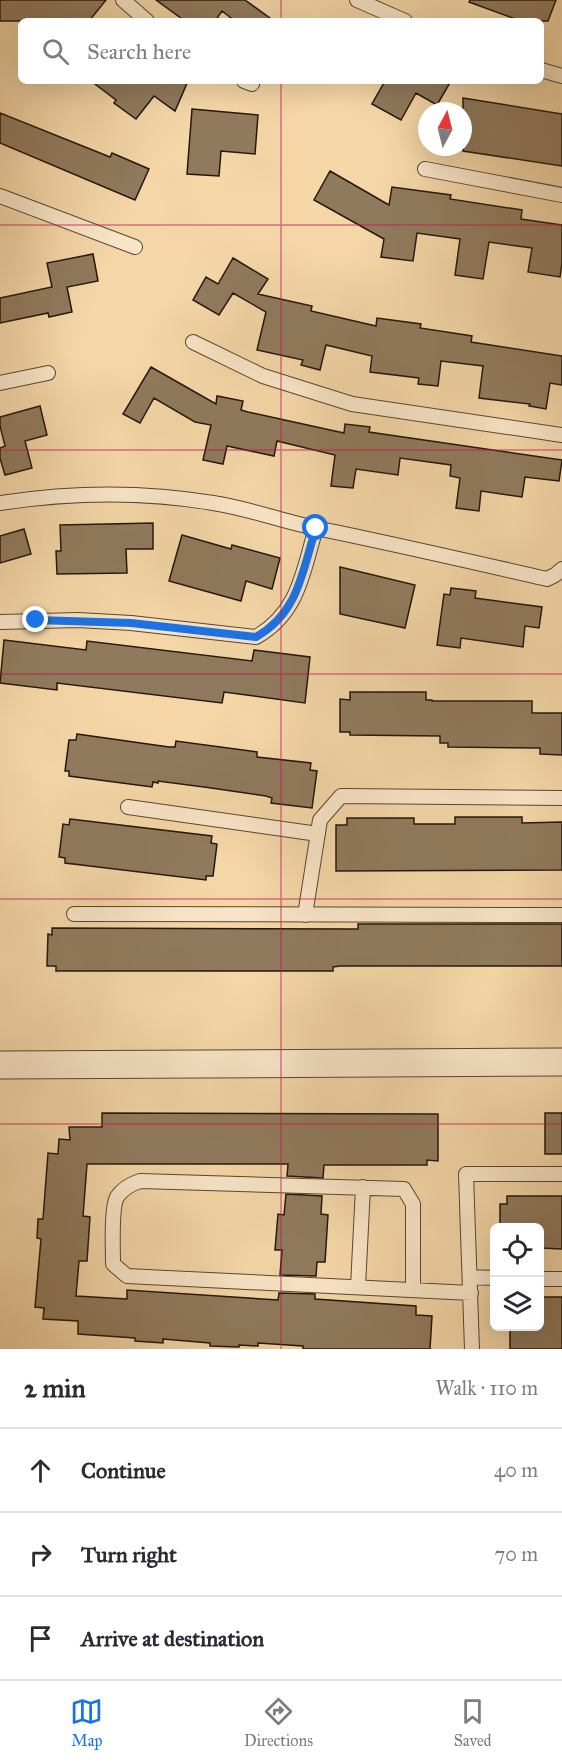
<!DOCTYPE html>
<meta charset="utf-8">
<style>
:root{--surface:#fff;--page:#f2f2f3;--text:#2b2b33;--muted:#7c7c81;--line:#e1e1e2;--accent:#1a73e8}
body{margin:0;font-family:"IM FELL Great Primer",serif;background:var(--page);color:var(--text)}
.controls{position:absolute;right:18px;bottom:18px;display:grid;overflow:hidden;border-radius:9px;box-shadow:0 6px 24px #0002}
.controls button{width:54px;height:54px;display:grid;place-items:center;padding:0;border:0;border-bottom:2px solid var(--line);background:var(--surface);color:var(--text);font:30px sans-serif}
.compass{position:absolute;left:418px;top:102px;width:54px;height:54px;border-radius:50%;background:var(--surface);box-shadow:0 6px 24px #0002;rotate:7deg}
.stop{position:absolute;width:18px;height:18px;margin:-14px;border:4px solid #1a73e8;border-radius:50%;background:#fff}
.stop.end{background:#1a73e8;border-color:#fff;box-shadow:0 2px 6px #0008}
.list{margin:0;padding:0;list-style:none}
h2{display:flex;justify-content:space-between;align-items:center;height:78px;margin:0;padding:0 24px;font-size:26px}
h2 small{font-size:20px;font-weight:400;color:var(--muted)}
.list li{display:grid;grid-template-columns:39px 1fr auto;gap:18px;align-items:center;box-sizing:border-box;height:84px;padding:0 24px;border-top:2px solid var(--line)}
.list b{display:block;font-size:22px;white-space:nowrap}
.list em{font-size:20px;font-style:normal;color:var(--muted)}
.icon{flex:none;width:33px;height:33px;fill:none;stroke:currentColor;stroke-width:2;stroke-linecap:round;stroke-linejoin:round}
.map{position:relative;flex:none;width:562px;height:1349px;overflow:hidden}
.search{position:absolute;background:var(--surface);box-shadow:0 6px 24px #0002;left:18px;right:18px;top:18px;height:66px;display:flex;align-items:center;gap:15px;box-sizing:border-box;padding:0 21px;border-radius:9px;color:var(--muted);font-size:22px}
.sheet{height:330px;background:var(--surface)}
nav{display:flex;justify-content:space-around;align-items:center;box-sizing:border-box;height:84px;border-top:2px solid var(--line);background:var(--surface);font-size:16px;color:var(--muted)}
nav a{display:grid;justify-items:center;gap:3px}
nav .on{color:var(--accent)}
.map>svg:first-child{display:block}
.building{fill:#907a5d;stroke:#24170c;stroke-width:1.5}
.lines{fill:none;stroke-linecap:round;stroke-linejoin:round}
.lane-casing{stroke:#584733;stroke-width:16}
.street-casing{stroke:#584733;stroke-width:29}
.lane{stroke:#f8e4c6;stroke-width:14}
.street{stroke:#f8e4c6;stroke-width:27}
.route{stroke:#1a73e8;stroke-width:8}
.grid{fill:none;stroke:#c2185b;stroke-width:1.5;stroke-opacity:0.55}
</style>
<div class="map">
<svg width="562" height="1349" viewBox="0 0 562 1349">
<rect width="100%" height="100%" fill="#f4d6a7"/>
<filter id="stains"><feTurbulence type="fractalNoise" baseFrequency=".00333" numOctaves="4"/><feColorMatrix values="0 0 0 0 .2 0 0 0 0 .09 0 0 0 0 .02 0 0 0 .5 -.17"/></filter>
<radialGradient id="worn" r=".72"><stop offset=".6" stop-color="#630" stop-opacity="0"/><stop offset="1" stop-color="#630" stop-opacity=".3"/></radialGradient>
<path class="building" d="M0,0h106l-17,21h-89z
M156,0h89l29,21h-39l-13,-10 -7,10h-30z
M470,0h86l-8,21h-27l-52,-19z
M91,81h97l-13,30 -21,-15 -18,23 -22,-16 2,-3z
M385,81h66l-14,24 -21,-12 -15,27 -29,-16z
M463,98l99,16v52l-99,-15z
M192,109l66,6 -3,39 -34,-3 -2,25 -32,-2z
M0,113l110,44 2,-4 37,16 -14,31 -135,-57z
M330,171l59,34 3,-18 59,8 -1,4 72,11 -1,9 41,6v38l-2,14 -32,-5 4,-24 -43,-6 -6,37 -28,-4 5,-36 -43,-6 -4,28 -32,-4 3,-18 -70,-39z
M93,254l5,27 -31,6 5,25 -23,5 -1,-4 -48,10v-25l52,-11 -5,-24z
M233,258l35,21 -10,15 54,12 -1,5 65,15 1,-8 44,6 -1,4 52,8 -1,6 91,14v29l-12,-2 -4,26 -17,-3 1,-2 -51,-6 4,-32 -42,-5 -3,25 -20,-2 1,-6 -49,-6 2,-16 -46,-11 -6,25 -19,-5 2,-5 -46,-10 9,-38 -33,-19 -14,22 -26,-15 13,-23 12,7z
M151,367l65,37 1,-8 26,5 -2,9 7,2 96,21 1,-9 25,3 -1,5 193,28 -3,21 -34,-4 -3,20 -41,-6 -2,20 -23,-3 4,-30 -10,-2 1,-11 -51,-7 -2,17 -42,-6 -3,19 -22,-2 4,-31 -58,-14 -3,15 -47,-10 -4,18 -20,-4 8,-35 -16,-3 -41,-24 -14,25 -17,-9z
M40,406l7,29 -22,6 7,27 -27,7 -5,-17v-10l5,-2 -5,-20v-9z
M153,523v26h-27l1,24 -70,1 -1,-23h5l-1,-26z
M24,529l7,25 -31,9v-27z
M182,535l49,14 1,-4 48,13 -8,31 -26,-8 -5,20 -72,-20z
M340,567l75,18 -10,43 -65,-14z
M451,588l25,3 -1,7 67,9 -3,21 -14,-2 -2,21 -62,-9 -1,10 -23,-3 7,-51 6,1z
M4,640l82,10 1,-9 165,20 2,-11 56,7 -5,46 -81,-11 -2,11 -165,-20v7l-57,-7z
M350,692h76v8h6v1h100v12h30v42l-22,-1v-6l-92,-1v-4h-8v-7l-90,-1v-3h-10v-33l10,1z
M77,734l92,13h6l1,-6 81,11v5l54,6 -1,7 7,1 -5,37 -41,-5 1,-5 -6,-2 -62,-9 -46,-6v2l-5,-1 -1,5 -83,-11v-5h-4l4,-31h7z
M455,817h67v6l40,-1v48l-226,1v-46h11v-7h67v6h41z
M70,819l142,17 -1,7 6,1 -4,32h-7v4l-141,-17v-5l-6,-1 4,-33 6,1z
M358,924h204v42h-222l-7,1v4h-277v-5h-9l1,-32 4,1v-7l306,1z
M102,1113l336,1v47l-11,-1v5h-103l-1,13 -36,-2 1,-12h-201l-4,52 7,1 -3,44h-8l-3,35 51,3v-9l151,10 1,-7 36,1v5l101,7v9l16,1 -2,33h-127v-3l-45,-3v3l-19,-1v2l-29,-1v-3l-47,-4v4l-28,-2v-3l-57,-4v-13l-35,-2 1,-11 -9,-1 6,-68 -4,-1 1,-19h5l5,-66 10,1 1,-15 11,1 -1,-13h33z
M545,1113h17v41h-17z
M286,1194l36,2 -1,18 7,1 -3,47h-8l-1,14 -36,-1 2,-25h-7l3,-36 6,1z
M507,1196h55v53l-22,-1v-21h-40v-23h7z
M540,1297h22v52h-52v-23h30z"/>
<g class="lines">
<defs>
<path id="lane" d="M123,0l24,21
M357,0l48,21
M541,70l21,6
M244,81l8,3
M425,169l137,26
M0,196l135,51
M193,342l70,34 89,28 210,31
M0,383l48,-10
M0,503c72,-11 142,-12 213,0 34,5 65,17 98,24 79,16 157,34 236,52l8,-4 7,-6
M0,622l78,-2 53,3 125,14c43,-24 47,-66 60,-109
M128,807l190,27
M74,914l488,1
M305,915l15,-95 21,-24 221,2
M470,1277l24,1
M540,1279h22
M358,1287l5,-100
M413,1290v-86l-9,-15 -264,-8c-9,3 -17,7 -23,16 -6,11 -4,53 -4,67l14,12 344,17
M472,1349l-6,-175h96"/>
<path id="street" d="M0,1065l562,-3"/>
</defs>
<use href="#lane" class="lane-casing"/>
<use href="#street" class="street-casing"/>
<use href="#lane" class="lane"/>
<use href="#street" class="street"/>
</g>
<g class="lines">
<path class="route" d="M36,620l95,3 125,14c43,-24 46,-66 60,-109"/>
</g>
<path class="grid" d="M281,0v21M281,81v1268M0,225h562M0,450h562M0,674h562M0,899h562M0,1124h562"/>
<rect width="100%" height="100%" filter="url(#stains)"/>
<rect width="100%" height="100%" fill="url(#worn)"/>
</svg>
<div class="controls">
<button><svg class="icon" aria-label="locate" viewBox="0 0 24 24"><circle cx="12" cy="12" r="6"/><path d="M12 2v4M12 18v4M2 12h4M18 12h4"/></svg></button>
<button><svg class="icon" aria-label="layers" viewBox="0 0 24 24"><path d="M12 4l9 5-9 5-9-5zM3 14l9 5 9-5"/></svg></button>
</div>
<svg class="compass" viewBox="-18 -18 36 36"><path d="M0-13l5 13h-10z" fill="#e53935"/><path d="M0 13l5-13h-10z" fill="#7c7c81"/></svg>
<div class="stop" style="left:316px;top:528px"></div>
<div class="stop end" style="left:36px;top:620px"></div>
<div class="search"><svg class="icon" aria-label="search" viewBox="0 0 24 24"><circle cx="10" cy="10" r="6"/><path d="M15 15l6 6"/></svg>Search here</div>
</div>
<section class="sheet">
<h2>2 min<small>Walk · 110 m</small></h2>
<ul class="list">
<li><svg class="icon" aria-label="ahead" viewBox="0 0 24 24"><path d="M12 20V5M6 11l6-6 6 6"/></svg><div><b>Continue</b></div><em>40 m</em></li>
<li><svg class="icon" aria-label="right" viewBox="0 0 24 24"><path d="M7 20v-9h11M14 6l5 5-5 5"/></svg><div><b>Turn right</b></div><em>70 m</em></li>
<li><svg class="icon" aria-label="arrive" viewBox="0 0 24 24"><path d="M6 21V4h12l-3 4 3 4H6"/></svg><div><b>Arrive at destination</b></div></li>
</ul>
</section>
<nav>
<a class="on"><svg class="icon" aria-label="map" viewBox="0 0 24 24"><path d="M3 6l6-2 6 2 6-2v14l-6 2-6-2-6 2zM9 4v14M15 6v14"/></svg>Map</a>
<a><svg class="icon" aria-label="directions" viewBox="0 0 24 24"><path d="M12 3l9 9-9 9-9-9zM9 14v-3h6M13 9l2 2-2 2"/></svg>Directions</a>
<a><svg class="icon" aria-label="saved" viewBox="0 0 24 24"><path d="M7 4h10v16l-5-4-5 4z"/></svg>Saved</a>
</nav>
